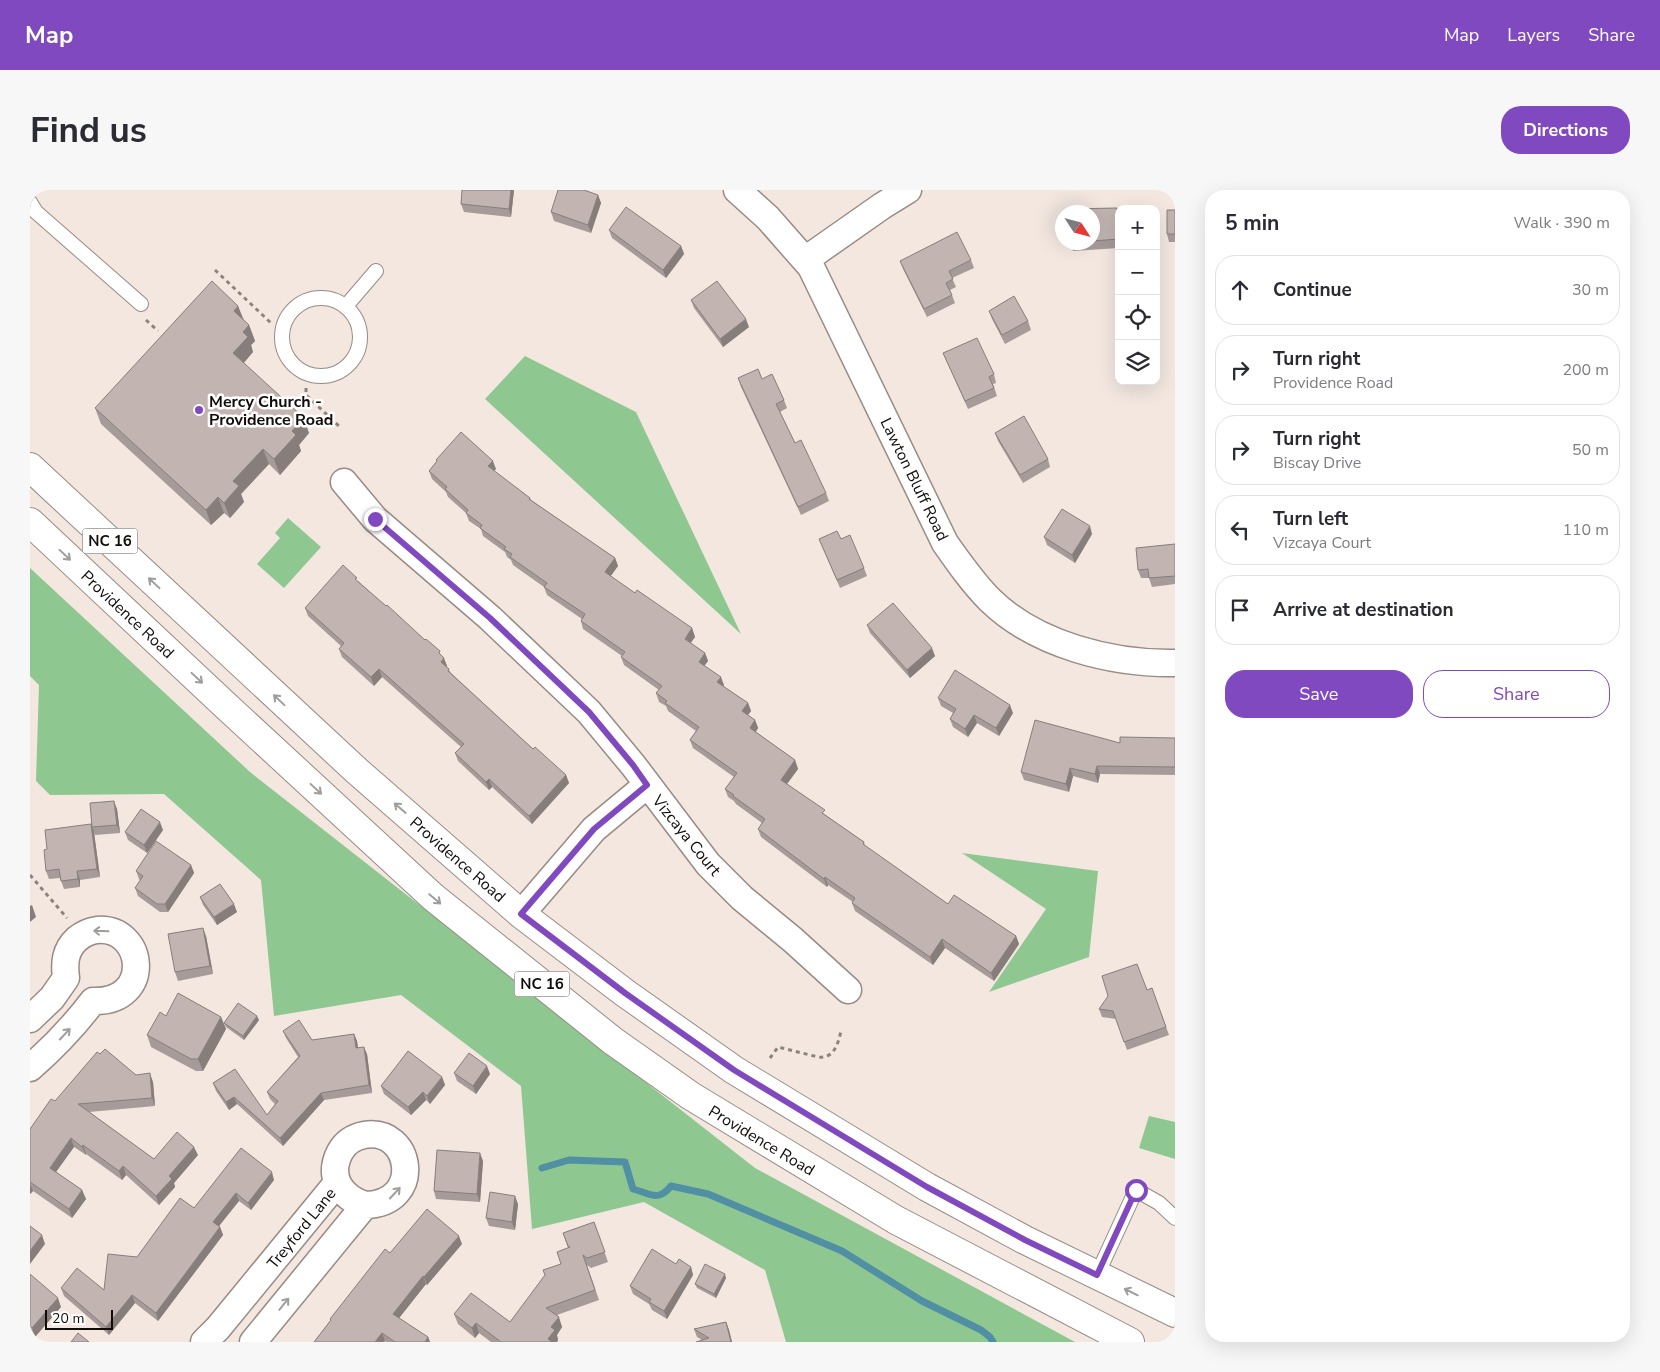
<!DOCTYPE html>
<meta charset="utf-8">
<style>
:root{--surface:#fff;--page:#f7f7f7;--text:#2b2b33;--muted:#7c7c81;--line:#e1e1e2;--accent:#8149c0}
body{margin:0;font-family:"Nunito Sans",sans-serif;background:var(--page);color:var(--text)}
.controls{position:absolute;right:15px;top:15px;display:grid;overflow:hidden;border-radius:10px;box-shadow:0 5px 20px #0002}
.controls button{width:45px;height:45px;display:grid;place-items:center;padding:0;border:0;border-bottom:1px solid var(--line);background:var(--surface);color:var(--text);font:25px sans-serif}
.compass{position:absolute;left:1025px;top:15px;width:45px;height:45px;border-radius:50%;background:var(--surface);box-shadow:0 5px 20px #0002;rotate:126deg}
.scale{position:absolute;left:15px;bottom:12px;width:68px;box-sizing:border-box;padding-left:5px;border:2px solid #100c0a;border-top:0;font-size:14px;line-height:18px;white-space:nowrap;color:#100c0a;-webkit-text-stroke:4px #fff;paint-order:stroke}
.stop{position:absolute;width:15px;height:15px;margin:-11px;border:4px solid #8149c0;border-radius:50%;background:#fff}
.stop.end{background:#8149c0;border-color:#fff;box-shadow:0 1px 5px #0008}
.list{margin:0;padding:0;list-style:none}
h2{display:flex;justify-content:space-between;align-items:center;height:65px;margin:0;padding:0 20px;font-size:21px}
h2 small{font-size:16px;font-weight:400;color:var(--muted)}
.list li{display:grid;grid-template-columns:32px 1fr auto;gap:15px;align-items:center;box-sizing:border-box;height:70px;margin:0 10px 10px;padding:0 10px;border:1px solid var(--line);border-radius:20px}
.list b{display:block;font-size:19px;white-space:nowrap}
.list p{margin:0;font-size:16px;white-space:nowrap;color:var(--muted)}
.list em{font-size:16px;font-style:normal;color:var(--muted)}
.actions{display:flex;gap:10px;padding:15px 20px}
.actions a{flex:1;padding:11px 0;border:1px solid var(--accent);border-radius:20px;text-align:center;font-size:18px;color:var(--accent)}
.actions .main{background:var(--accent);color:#fff}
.icon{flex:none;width:28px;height:28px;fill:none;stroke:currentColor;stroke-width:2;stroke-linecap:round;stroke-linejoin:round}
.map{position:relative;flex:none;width:1145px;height:1152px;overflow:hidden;border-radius:20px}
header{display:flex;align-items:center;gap:30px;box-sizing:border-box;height:70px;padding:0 25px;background:var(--accent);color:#fff}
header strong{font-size:24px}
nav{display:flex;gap:28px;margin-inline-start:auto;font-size:18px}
.intro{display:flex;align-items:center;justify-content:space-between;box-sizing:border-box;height:120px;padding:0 30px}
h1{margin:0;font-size:35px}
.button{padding:12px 22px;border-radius:20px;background:var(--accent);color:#fff;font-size:18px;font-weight:700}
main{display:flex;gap:30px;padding:0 30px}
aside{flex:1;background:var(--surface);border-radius:20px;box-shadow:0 5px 20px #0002}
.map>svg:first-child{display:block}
.green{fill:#8fc790}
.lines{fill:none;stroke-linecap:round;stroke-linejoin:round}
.stream{stroke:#508fa4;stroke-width:7}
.lane-casing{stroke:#968b85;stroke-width:16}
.street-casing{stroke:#968b85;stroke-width:29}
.primary-casing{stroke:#968b85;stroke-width:30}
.path{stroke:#8c837e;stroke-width:3;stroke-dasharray:4 4;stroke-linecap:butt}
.lane{stroke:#fff;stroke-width:14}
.street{stroke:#fff;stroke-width:26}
.primary{stroke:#fff;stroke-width:28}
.wall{fill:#a69b98}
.shaded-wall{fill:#877e7c}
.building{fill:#c1b4b1;stroke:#877e7c}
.oneway{stroke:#9f9e9d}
.route{stroke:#8149c0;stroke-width:6}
.poi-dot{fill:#8149c0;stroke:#fff;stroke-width:2}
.labels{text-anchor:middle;stroke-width:5;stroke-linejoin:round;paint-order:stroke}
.shield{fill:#fff;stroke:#585554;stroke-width:1}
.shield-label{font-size:15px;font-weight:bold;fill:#100c0a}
.poi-label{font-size:16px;font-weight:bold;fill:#100c0a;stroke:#fff;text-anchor:start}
.street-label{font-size:16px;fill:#100c0a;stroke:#fff}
</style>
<header>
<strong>Map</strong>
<nav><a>Map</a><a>Layers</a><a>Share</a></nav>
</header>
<div class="intro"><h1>Find us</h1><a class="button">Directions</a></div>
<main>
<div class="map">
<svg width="1145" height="1152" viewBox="0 0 1145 1152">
<rect width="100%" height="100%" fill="#f3e7e0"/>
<path class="green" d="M495,166l111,56 105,222 -256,-235z
M258,328l33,29 -37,41 -27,-24 23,-26 -5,-5z
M0,378l220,204 505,396 320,174h-289l-21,-72 -121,-68 -112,27 -11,-143 -120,-91 -127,21 -13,-136 -97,-86 -114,1 -14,-14 3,-96 -9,-9z
M932,663l136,18 -9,86 -100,35 57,-83z
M1119,926l26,6v37l-36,-11z"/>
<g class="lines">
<path class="stream" d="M512,978l27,-8 56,2 8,27c18,5 25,13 38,-3l37,8 134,57 80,50 59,29 9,7 3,5"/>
<defs>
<path id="lane" d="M0,12l6,10 105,92
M252 147a39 39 0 1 1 78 0a39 39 0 1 1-78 0Z
M316,116l30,-35
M1067,1085l39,-85 23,13 16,15"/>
<path id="street" d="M707,0l31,28 43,49 134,276c14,20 28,40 45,57 46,45 122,64 185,63
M775,70l77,-54 26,-16
M314,292l31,37 115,99 99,94 44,53 75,99 34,34 51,42 55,50
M491,724l73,-85 53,-44
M0,829l22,-21 14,-20c-2,-15 -1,-28 11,-39 6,-5 13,-8 20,-9 48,-4 57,73 -4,71 -19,25 -40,47 -63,67
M174,1152l14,-14 119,-145
M223,1152l112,-137c60,-1 47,-79 -1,-70 -10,2 -19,8 -24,17 -13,25 1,45 25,53"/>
<path id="primary" d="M0,277l327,304 164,143 104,79 109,77 193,117 98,53 150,73
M0,332l195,183 208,192 180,144 78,55 205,124 234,122"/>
</defs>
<use href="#lane" class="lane-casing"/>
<use href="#street" class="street-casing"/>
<use href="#primary" class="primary-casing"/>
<path class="path" d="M185,80l56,53
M116,130l12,11
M276,198v7l35,33
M0,685l37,43
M740,868l8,-11 40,10c16,2 20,-13 23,-26"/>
<use href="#lane" class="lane"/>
<use href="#street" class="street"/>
<use href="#primary" class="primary"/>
</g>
<path class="wall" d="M432,0h52l-3,27 -47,-5 -3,-8z
M568,5l3,8 -10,30 -37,-12 -3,-9z
M1145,20v32h-6l-2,-8z
M1062,22h27v36l-46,3 -3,-9h22z
M579,40l72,16 3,8 -18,24 -54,-40z
M941,70l3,8 -22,10 4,9 -6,3 5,13 -28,14 -24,-48 -3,-8z
M661,110l58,27 -26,20 -29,-39z
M208,116l6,14 5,5 6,16 -4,4 2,7 -9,11 65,70 -10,12 2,6 -21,24 -11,-11 -28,30 3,8 -14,16 -6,-5 -13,12 -110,-101 -6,-16z
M959,121l39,10 3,9 -26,14 -13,-25z
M913,163l51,21 2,9 -3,1 4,12 -29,13z
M708,188l24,1 22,21 3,8 -7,4 15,31 31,50 3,8 -28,14 -60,-128z
M965,243l53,26 2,8 -27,16 -25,-42z
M406,270l60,9 -2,2 36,27 1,2 84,58 3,8 -8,10 25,17 57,35 3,9 -5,6 15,10 3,8 -4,5 20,19 -1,1 25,17 3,8 -3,4 7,5 3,8 -2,4 39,28 3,9 -11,15 40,32 37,26 1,4 83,58 68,32 3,8 -25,37 -49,-33 -12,17 -78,-54 -3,-8 1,-1 -25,-17 -1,2 -66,-50 -3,-8 4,-6 -26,-19 -2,-3 -6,-4 -3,-8 9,-12 -41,-29 -3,-8 6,-9 -28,-20 -2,-5 -7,-4 -3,-9 3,-3 -35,-25 -3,-8 1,-1 -39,-27 -2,-8 1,-2 -35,-24 -3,-8 -31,-22 -2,-5 -4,-3 -2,-5 -22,-16 -2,-7 -12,-8 -3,-8 -18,-16 -2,-5 -14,-13 -3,-8 8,-9z
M1062,344l-17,29 -28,-18 -3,-8z
M789,349h22l23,29 3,8 -27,12z
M1145,354v40l-23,3 -3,-9h-8l-3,-8z
M328,391l84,75 5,10v1l4,6 82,76 33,26 3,8 -37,41 -40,-37 -3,3 -31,-29 -3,-8 6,-6 -79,-70 -8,9 -32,-29 -3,-8 2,-3 -33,-30 -3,-8z
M837,435l68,31 -25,22 -40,-45z
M908,508l75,15 -14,23 -22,-13 -9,14 -15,-10 -3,-8 3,-6 -12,-7z
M1145,548v37l-75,-1 -2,9 -25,-7 -4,16 -45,-12 -3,-8 99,-29z
M87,619l3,24 -25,2 -1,-2 6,44 -20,3v7l-16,2 -4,-11 -11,1 -3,-8 46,-44z
M133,640l-16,23 -19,-13 -3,-8z
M161,675l3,8 -26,39h-8l-22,-16 -3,-8 5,-7 -1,-2 -3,-8z
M170,707l37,15 -20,13 -14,-20z
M176,746l7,38 -35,7 -3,-9z
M1122,798l17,47 -42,15 -11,-31 -14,-2 -3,-8z
M191,827l5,12 -23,42h-7l-45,-24 -4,-12z
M229,830l-15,20 -18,-13 -2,-4z
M253,841l29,9 42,-6 3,7 1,7 9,6 5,39 -48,7 -41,46 -46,-42 -8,6 -13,-19 -3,-8 54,32 8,-11 -5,-5 -3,-7 31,-35 -12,-19z
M70,864l36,21 17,7 2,24 -66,6 65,47 44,-4 -24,28 1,4 -16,18 -33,-30 -4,5 -36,-26v1l-12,-8 -18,25 26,18 4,9 -14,19 -39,-27 -3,3v-65l25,-28z
M424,883l36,1 -14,20 -19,-13z
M412,887l3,8 -15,19 -4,-4 -15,15 -27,-21 -3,-8z
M453,971l-3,41 -44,-3 -2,-8z
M244,990l-23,30 -12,-9 -21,25 2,1 3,8 -65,86 -23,-18 -26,32 -45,-39 -3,-8 43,2 33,-33 57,-49z
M488,1014l-3,26 -26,-4 -3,-8z
M564,1032l14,40 -17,6 -4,-3 12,35 -42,15 5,12 -5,8 1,5 -1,2h-66l-12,-9 -4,5 -17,-14 -4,-10 56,8 51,-58 7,-16 -5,-15z
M432,1054l-35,41 -1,-1 -27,34 29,19 2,5h-44l-1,-1 -1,1h-70l16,-21v-2l60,-66z
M646,1074l15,3 2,8 -26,44 -15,-9 -3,-6 -16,-10 -3,-8z
M0,1084l31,33 -26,30 -5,-4z
M696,1088l-10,20 -19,-10 -2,-4z
M696,1132l3,8 3,12h-36l6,-2 -5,-3 -3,-8z"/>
<path class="shaded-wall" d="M481,0h3l-3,27 -2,-8z
M568,5l3,8 -10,30 -3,-8z
M651,56l3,8 -18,24 -3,-8z
M208,116l6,16 -10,-11z
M716,129l3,8 -26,20 -3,-8z
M219,135l6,16 -4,4 2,7 -14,16 -6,-15 10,-21z
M274,228l5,15 -10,12 2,6 -21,24 -6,-16 18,-28z
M233,259l6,15 -28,30 3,8 -14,16 -6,-15 9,-22z
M463,271l3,8 -5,5 -3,-8z
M188,307l6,16 -13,12 -5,-15z
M1060,336l2,8 -17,29 -3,-8z
M585,368l3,8 -10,14 -3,-8z
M662,438l3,9 -7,10 -3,-8z
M902,458l3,8 -25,22 -3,-8z
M675,463l3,8 -7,9 -2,-8z
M414,468l3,8 -3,4 -3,-8z
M349,479l3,8 -8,9 -3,-9z
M691,487l3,8 -4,5 -3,-8z
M718,513l3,8 -6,8 -3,-8z
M980,515l3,8 -14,23 -3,-8z
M944,525l3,8 -9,14 -3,-8z
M725,530l3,8 -5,8 -3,-8z
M765,570l3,9 -14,19 -3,-8z
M1067,576l3,8 -2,9 -3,-9z
M1040,578l3,8 -4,16 -3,-8z
M536,585l3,8 -37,41 -3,-8z
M459,589l3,8 -3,3 -3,-8z
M84,611l3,8 3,24 -3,-8z
M130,632l3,8 -16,23 -3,-8z
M61,634l3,8 6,45 -3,-8z
M161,675l3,8 -26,39 -3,-8z
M47,681l3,9v7l-2,-8z
M795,687l3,8 -1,2 -3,-8z
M204,714l3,8 -20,13 -3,-8z
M2,715l4,12 -6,5v-16z
M173,738l3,8 7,38 -3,-8z
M986,746l3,8 -25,37 -3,-8z
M912,749l3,9 -12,17 -3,-8z
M227,826l2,4 -15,20 -1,-4z
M191,827l5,12 -23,42 -5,-12z
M324,844l3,7 2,14 -3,-7z
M334,857l3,7 5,39 -3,-8z
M457,876l3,8 -14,20 -3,-8z
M120,883l3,9 2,24 -3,-8z
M412,887l3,8 -15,19 -3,-8z
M393,902l3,8 -15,15 -3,-8z
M291,903l3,7 -41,46 -3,-8z
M204,907l3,7 -8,6 -3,-8z
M41,948l3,9 -21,29 -3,-8z
M53,955l3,9v1l-4,-8z
M164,957l4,8 -24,28 1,4 -16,18 -3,-9 13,-20z
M450,963l3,8 -3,41 -3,-8z
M93,976l3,9 -4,5 -3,-9z
M242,982l2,8 -23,30 -3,-7z
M0,994l3,7 -3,3z
M52,1000l4,9 -14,19 -3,-9z
M206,1003l3,8 -23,29 -3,-8z
M485,1006l3,8 -3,26 -3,-8z
M190,1037l3,8 -65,86 -2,-8z
M12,1045l3,9 -15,20v-13z
M429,1046l3,8 -35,41 -3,-8z
M661,1077l2,8 -26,44 -3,-8z
M695,1084l1,4 -10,20 -2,-4z
M393,1086l3,8 -30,38 -3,-8z
M102,1105l3,8 -26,32 -3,-8z
M28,1108l3,9 -26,30 -3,-9z
M529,1127l3,10 -5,8 1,5 -1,2h-8l-1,-3 3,-12z
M696,1132l3,8 3,12h-1z
M446,1133l3,10 -4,5 -3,-10z
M352,1143l3,8 -1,1h-9z
M398,1147l2,5h-5z"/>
<path class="building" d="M432,0h49l-2,19 -48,-5z
M528,0h26l14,5 -10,30 -37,-13z
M596,17l55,39 -18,24 -54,-40z
M1087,18l2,31 -27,2v-29h-24l-1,-3z
M1137,20h8v24h-8z
M927,42l14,28 -22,11 4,8 -7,4 6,12 -28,14 -24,-48z
M182,91l26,25 -4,5 15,14 -6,7 5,5 -15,16 71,65 -12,13 4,4 -22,24 -11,-10 -30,32 6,5 -15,17 -6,-6 -12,13 -111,-102z
M687,91l29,38 -26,20 -29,-39z
M984,106l14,25 -26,14 -13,-24z
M947,148l17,36 -5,3 5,11 -29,13 -22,-48z
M728,179l4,10 10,-5 12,26 -8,4 19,39 6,-3 25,53 -28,14 -60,-129z
M994,226l24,43 -28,16 -25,-42z
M431,242l32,29 -5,5 42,32 -1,1 86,59 -10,14 30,21 2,-3 55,38 -7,11 20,14 -6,9 22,15 -4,5 31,21 -6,8 13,9 -5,8 45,32 -14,20 44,30 -3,3 42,29 -1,2 85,60 6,-9 62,41 -25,37 -49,-34 -12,18 -78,-54 3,-5 -30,-21 -1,2 -66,-50 7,-10 -32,-23 1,-1 -9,-6 12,-16 -47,-33 9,-13 -34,-24 2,-2 -11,-8 6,-7 -41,-29 4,-5 -44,-31 4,-7 -41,-27 3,-4 -37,-26 2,-3 -8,-5 2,-2 -26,-19 2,-3 -16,-12 2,-3 -23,-21 2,-2 -18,-16 8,-10 -1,-1z
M1032,319l28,17 -18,29 -28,-18z
M807,341l4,8 9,-4 14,33 -27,12 -18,-41z
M1145,354v32l-26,2 -1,-9 -10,1 -2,-22z
M313,375l14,13 -2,1 31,27 1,-1 38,35 1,-1 14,12 -1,2 5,5 -3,4 8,7 -1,2 85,78 2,-2 31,28 -37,41 -40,-37 -3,3 -31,-29 9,-9 -85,-75 -8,8 -32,-28 5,-6 -39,-35z
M863,413l39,45 -25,22 -40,-45z
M925,480l55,35 -14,23 -22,-13 -9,14 -15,-10 6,-10 -18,-11z
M1005,530l85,23v-6l55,1v29l-78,-1 -2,8 -25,-6 -4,16 -45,-12z
M84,611l3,24 -25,2 -2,-24z
M111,619l19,13 -16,23 -19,-13z
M61,634l6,45 -20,2 1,8 -17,2 -2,-12 -13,2 -2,-21 3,-1 -2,-19z
M126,651l35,24 -26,39h-8l-22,-16 8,-12 -7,-5z
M190,694l14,20 -20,13 -14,-20z
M173,738l7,38 -35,6 -7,-38z
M1107,774l10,26 5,-2 14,39 -42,15 -11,-31 -14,-2 9,-13 -6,-20z
M148,803l43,24 -23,42h-7l-44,-24 13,-23 6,4z
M208,813l19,13 -14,20 -19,-13z
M269,830l13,20 42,-6 2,14 8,-1 5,38 -48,8 -41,45 -46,-41 -8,5 -13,-19 22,-14 32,46 11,-14 -11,-9 33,-36 -17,-25z
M75,859l31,26 14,-2 2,25 -74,6 76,55 23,-27 17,15 -25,29 3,3 -16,17 -33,-30 -4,5 -36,-26 -1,2 -11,-9 -21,30 32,22 -13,19 -39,-27v-53l21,-30 4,2 42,-49 3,2z
M378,861l34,26 -15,19 -4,-4 -15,15 -27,-21z
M439,863l18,13 -14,20 -19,-13z
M211,958l31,24 -24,31 -12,-10 -23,29 7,5 -64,86 -24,-18 -26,32 -45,-39 16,-20 27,22 4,-36 29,3 43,-59 14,10z
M407,960l43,3 -3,41 -43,-3z
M460,1002l25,4 -3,26 -26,-4z
M397,1019l32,27 -35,41 -1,-1 -30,38 35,23 -3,5h-30l-13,-9 -7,9h-61l17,-22 -1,-1 55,-70 5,4z
M564,1032l11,30 -18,6 -4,-3 12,35 -49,18 13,9 -8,10 4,3 -7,9 4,3h-51l-25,-19 -4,5 -18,-14 17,-21 39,29 35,-47 -2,-5 18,-6 -4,-12 13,-5 -2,-1 -5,-13z
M0,1036l12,9 -12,16z
M622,1059l24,15 3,-5 12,8 -27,44 -15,-9 2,-3 -21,-13z
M675,1074l20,10 -11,20 -19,-10z
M0,1084l28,24 -26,30 -2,-2z
M696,1132l5,20h-35l13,-4 -15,-9z
M48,1143l11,9h-18z"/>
<defs><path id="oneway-shaft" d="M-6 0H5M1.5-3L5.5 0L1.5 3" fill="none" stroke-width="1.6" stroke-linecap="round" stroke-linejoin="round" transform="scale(1.25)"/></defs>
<g class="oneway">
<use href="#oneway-shaft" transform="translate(35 365) rotate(43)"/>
<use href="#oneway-shaft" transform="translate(124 393) rotate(-137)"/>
<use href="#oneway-shaft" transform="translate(167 488) rotate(43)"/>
<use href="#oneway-shaft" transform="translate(249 510) rotate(-137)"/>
<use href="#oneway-shaft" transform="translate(286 599) rotate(43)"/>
<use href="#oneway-shaft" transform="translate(370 618) rotate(-139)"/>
<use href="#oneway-shaft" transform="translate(405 709) rotate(40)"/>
<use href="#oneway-shaft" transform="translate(71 741) rotate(-178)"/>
<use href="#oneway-shaft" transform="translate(35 844) rotate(-47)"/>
<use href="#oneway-shaft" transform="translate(365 1003) rotate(-47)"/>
<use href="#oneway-shaft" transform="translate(1101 1102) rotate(-154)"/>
<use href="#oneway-shaft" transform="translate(254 1114) rotate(-51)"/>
</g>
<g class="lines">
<path class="route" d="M345,329l115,99 99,94 44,53 14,20 -53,44 -73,85 104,79 109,77 193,117 98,53 72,35 39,-85"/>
</g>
<circle class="poi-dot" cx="169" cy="220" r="5"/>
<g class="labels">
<g class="shield">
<rect x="52.5" y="338.5" width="55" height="25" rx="4"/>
<rect x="484.5" y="781.5" width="55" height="25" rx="4"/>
</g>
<g class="shield-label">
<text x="80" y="356">NC 16</text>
<text x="512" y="799">NC 16</text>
</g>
<g class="poi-label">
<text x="179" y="217">Mercy Church -<tspan x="179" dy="18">Providence Road</tspan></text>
</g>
<g class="street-label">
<text transform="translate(885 289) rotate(64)" y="6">Lawton Bluff Road</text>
<text transform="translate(98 424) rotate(43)" y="6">Providence Road</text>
<text transform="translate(657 645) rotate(51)" y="6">Vizcaya Court</text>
<text transform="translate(428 669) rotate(41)" y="6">Providence Road</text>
<text transform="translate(732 950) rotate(31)" y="6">Providence Road</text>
<text transform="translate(271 1038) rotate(-51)" y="6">Treyford Lane</text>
</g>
</g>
</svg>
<div class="controls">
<button>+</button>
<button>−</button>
<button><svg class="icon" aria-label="locate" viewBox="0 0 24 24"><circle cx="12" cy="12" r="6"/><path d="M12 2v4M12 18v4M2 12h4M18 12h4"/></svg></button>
<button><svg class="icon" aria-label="layers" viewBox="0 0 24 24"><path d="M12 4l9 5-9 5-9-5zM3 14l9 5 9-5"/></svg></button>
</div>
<svg class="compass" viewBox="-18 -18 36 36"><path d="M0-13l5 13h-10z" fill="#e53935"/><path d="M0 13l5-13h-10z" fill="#7c7c81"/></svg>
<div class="scale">20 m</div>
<div class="stop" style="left:1106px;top:1000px"></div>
<div class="stop end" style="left:345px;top:329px"></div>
</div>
<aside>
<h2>5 min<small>Walk · 390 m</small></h2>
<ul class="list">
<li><svg class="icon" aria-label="ahead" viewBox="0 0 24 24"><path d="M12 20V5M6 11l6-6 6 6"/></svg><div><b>Continue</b></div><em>30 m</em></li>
<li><svg class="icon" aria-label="right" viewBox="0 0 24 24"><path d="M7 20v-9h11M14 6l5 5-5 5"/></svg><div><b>Turn right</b><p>Providence Road</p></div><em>200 m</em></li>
<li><svg class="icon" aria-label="right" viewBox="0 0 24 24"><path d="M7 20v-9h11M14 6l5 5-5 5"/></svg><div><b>Turn right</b><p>Biscay Drive</p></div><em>50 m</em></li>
<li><svg class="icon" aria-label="left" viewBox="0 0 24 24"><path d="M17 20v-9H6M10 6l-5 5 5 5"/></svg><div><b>Turn left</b><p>Vizcaya Court</p></div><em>110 m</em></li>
<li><svg class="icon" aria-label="arrive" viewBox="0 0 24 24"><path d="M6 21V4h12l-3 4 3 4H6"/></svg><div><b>Arrive at destination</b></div></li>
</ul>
<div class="actions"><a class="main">Save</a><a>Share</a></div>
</aside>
</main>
